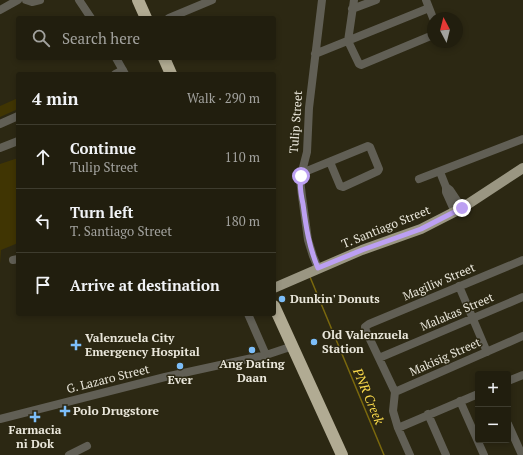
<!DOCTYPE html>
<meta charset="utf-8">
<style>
:root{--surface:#211e0e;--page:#292717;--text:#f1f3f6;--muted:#a2a29e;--line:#3e3c2e}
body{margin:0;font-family:"PT Serif",serif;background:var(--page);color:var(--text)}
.controls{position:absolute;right:12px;bottom:12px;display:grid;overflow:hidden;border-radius:4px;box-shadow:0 2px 6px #0003}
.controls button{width:36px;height:36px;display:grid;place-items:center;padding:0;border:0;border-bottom:1px solid var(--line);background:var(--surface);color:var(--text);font:20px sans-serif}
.compass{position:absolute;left:427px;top:12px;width:36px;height:36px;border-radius:50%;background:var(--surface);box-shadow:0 2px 6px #0003;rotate:353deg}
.stop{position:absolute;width:12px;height:12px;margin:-9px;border:3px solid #bca0f2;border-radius:50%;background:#fff}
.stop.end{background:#bca0f2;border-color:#fff;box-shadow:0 1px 4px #0008}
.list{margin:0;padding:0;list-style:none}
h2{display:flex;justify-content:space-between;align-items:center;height:52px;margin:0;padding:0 16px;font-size:17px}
h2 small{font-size:13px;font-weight:400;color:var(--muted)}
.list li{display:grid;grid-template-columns:26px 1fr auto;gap:12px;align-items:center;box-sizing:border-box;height:64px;padding:0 16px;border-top:1px solid var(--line)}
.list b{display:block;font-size:15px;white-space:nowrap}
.list p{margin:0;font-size:13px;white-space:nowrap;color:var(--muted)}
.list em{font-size:13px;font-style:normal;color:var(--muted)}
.icon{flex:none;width:22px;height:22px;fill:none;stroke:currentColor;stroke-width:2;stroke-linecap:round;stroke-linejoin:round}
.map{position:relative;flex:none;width:523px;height:455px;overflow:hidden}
.search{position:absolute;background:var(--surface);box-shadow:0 2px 6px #0003;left:16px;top:16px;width:260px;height:44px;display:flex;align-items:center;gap:10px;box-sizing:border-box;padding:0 14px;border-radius:4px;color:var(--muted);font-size:15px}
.panel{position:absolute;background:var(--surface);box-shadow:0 2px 6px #0003;left:16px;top:72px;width:260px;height:244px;border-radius:4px}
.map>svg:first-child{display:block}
.green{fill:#403503}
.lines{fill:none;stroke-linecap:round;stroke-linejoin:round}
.stream{stroke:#7a680d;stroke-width:1.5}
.minor{stroke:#615f55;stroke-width:8}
.major{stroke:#9a9682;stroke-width:10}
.highway{stroke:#b1ab93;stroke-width:12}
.route{stroke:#bca0f2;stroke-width:5}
.poi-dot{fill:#7cbef9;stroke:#2c2813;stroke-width:1.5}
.labels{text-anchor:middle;stroke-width:3;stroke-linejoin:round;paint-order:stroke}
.street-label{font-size:12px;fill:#eae7db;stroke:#2c2813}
.poi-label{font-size:12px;font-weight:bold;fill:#eae7db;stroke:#2c2813;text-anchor:start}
.water-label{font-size:13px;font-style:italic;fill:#f8d94a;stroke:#2c2813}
</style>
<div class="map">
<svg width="523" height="455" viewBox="0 0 523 455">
<rect width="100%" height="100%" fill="#2c2813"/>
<path class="green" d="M18,98v11l-18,8v-11z
M18,158v85l-17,7 -1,14v-100z"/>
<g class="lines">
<path class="stream" d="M310,277l74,178"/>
<path class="minor" d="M26,0l6,2 8,-2
M79,0l12,18
M354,0l-6,41 11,23 2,1 72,-30
M426,0l7,18
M352,9l24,-9
M0,10l18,-10
M169,18l43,-18
M315,54l114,-46
M116,58l9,16
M115,74l8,-4
M0,124l18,-8
M0,148l18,-7
M440,172l6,15v5l9,20
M302,173l66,-27 2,1 9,22 -1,2 -35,16 -3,-1 -10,-24
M419,179l104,-40
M446,187l4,3 12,18
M13,260l5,-1
M318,268l-5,-12 -5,-16 -6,-44 -2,-17 7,-27 2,-44 13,-108
M459,286l28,66
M248,314l18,41
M379,358l144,-61
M508,381l15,-6
M395,392l-29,-61 -1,-4 4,-3 154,-64
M395,392l128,-56
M395,392l-2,19 5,17 12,27
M460,401l24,54
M428,414l18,41
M0,419l165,-42 101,-22 27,-9
M508,424l14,31
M398,428l80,-34
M69,455l18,-9"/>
<path class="major" d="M274,288l88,-38 59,-21 41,-21 61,-40"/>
<path class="highway" d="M138,0l8,18
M164,58l7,16
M274,306l68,149"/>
</g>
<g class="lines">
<path class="route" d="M301,176c-2,9 0,19 2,28 3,23 6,43 15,64l44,-18 59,-21 41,-21"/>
</g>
<g class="poi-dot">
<circle cx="282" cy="299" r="4"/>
<circle cx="314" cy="342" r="4"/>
<path d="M74 339h4v4h4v4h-4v4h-4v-4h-4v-4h4z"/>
<circle cx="252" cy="350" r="4"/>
<circle cx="180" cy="366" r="4"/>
<path d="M63 405h4v4h4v4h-4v4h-4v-4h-4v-4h4z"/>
<path d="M33 411h4v4h4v4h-4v4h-4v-4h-4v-4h4z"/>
</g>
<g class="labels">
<g class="street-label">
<text transform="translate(296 122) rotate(-86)" y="4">Tulip Street</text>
<text transform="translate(386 227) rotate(-22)" y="4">T. Santiago Street</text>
<text transform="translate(439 282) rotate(-23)" y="4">Magiliw Street</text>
<text transform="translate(457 312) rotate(-23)" y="4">Malakas Street</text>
<text transform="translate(445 357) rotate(-24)" y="4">Makisig Street</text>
<text transform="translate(108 379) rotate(-14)" y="4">G. Lazaro Street</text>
</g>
<g class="poi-label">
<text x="290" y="303">Dunkin' Donuts</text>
<text x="322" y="339">Old Valenzuela<tspan x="322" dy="14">Station</tspan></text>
<text x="85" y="342">Valenzuela City<tspan x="85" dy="14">Emergency Hospital</tspan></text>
<text x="252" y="368" text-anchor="middle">Ang Dating<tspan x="252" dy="14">Daan</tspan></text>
<text x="180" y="384" text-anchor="middle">Ever</text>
<text x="73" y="415">Polo Drugstore</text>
<text x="35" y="434" text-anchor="middle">Farmacia<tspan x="35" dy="14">ni Dok</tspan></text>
</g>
<g class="water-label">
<text transform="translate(369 396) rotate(67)" y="5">PNR Creek</text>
</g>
</g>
</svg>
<div class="controls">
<button>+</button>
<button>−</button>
</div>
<svg class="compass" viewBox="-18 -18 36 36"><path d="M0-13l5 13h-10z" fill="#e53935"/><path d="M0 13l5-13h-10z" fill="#a2a29e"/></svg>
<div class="stop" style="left:301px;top:176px"></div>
<div class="stop end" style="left:462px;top:208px"></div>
<div class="search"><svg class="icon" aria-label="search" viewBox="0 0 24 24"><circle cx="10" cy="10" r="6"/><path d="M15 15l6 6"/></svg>Search here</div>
<section class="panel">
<h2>4 min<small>Walk · 290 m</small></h2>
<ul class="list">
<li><svg class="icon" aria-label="ahead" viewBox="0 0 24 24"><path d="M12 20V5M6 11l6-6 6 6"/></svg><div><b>Continue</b><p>Tulip Street</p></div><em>110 m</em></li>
<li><svg class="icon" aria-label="left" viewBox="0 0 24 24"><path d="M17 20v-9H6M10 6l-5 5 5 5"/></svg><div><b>Turn left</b><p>T. Santiago Street</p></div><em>180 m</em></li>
<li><svg class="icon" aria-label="arrive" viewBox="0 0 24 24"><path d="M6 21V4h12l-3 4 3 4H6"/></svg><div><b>Arrive at destination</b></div></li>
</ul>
</section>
</div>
